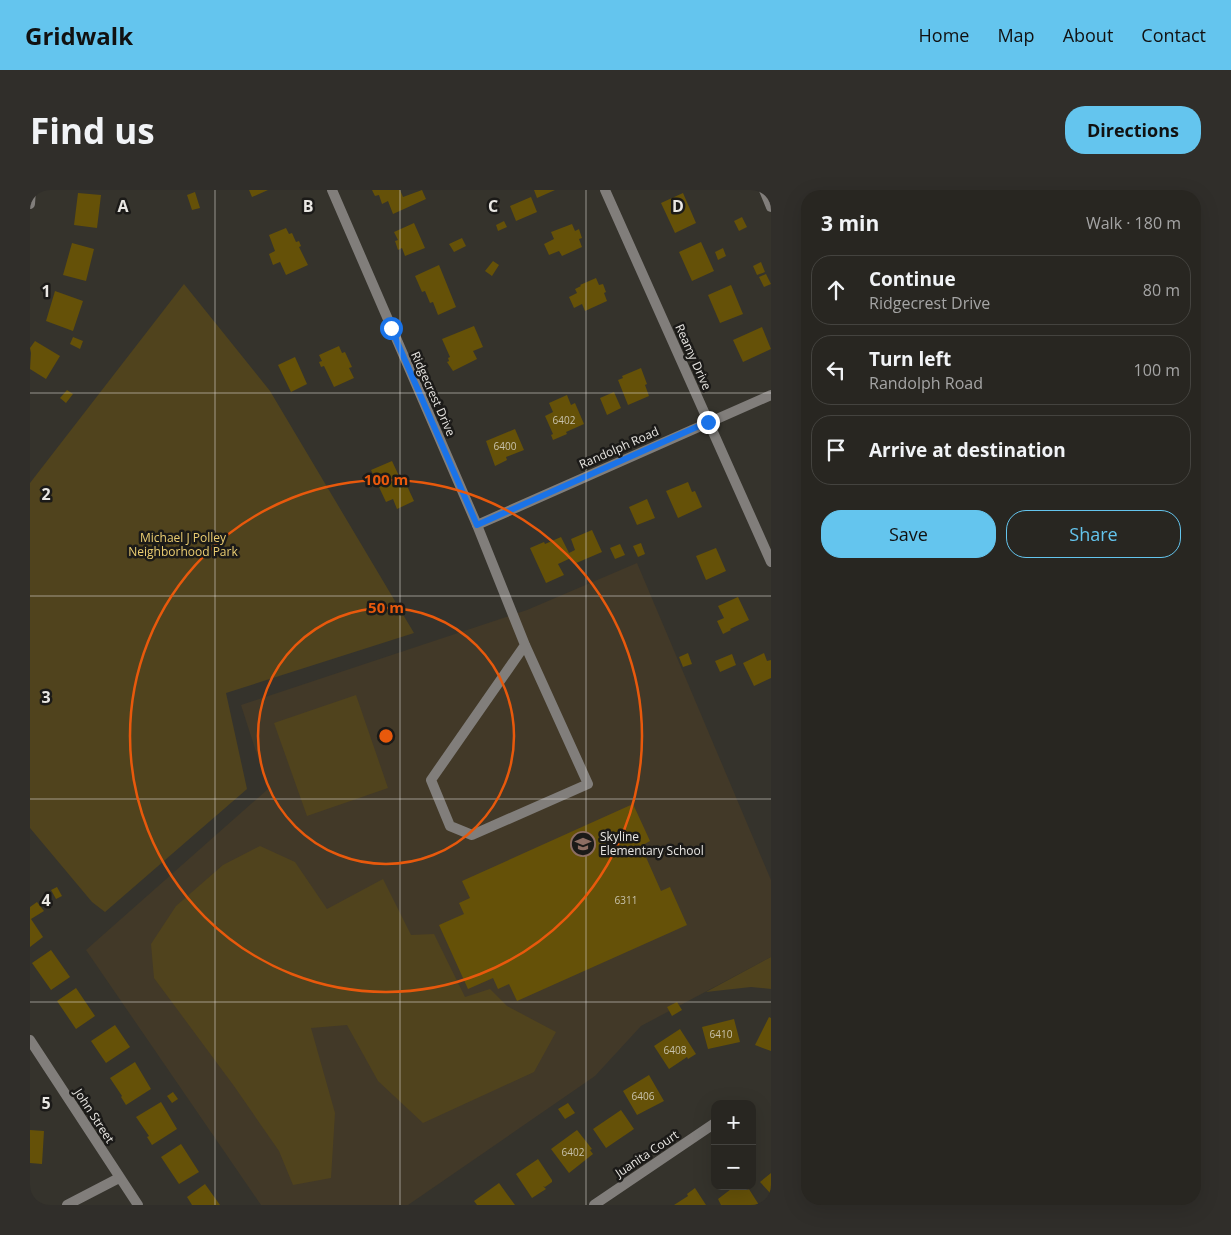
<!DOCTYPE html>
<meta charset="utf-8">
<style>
:root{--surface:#282621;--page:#302e2a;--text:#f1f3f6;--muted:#a5a5a5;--line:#44433f;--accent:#64c5ee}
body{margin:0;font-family:"Open Sans",sans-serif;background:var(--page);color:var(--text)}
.controls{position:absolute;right:15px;bottom:15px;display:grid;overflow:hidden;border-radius:10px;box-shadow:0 5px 20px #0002}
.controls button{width:45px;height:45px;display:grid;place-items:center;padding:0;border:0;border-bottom:1px solid var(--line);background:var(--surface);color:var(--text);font:25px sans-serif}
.stop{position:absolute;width:15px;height:15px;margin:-11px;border:4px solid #1a73e8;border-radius:50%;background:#fff}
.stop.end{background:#1a73e8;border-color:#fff;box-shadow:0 1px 5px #0008}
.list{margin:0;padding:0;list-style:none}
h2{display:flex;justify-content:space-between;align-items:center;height:65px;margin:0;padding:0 20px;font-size:21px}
h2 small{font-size:16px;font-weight:400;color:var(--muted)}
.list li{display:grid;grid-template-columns:32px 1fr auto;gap:15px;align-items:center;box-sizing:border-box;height:70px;margin:0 10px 10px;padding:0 10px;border:1px solid var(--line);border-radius:20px}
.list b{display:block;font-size:19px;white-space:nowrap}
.list p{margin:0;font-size:16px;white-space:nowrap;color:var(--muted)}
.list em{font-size:16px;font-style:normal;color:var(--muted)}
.actions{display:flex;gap:10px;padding:15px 20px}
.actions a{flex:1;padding:11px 0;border:1px solid var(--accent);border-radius:20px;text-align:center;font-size:18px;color:var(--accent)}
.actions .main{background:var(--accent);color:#111}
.icon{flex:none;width:28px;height:28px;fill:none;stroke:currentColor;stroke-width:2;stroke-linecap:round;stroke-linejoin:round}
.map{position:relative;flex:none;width:741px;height:1015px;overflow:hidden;border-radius:20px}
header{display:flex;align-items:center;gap:30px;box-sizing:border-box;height:70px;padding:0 25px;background:var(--accent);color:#111}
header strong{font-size:24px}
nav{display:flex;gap:28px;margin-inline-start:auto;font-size:18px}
.intro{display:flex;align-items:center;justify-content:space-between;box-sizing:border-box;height:120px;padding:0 30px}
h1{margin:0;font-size:35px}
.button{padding:12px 22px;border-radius:20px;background:var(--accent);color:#111;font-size:18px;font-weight:700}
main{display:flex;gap:30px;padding:0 30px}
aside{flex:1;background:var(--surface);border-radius:20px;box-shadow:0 5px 20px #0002}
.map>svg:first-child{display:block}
.education{fill:#423928}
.green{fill:#50431d}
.building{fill:#655108}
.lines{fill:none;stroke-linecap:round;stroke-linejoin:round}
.lane{stroke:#817e7b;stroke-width:10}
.street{stroke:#817e7b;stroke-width:10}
.route{stroke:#1a73e8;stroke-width:6}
.grid{fill:none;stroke:#e9e7e3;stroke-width:1;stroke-opacity:0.55}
.ring{fill:none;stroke:#e8590c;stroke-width:2.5}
.labels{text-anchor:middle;stroke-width:5;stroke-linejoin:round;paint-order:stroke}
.number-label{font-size:10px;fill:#c8c2ac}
.street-label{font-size:12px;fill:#e9e7e3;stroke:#1b1a18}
.park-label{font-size:12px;fill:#ecce72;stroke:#1b1a18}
.poi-label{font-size:12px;fill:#e9e7e3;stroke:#1b1a18;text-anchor:start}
.grid-label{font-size:16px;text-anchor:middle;font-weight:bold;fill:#e9e7e3;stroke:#1b1a18;stroke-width:5;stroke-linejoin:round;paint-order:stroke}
.centre{fill:#e8590c;stroke:#1b1a18;stroke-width:2.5}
.ring-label{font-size:15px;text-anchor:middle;font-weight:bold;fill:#e8590c;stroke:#1b1a18;stroke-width:5;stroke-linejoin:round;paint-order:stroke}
</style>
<header>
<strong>Gridwalk</strong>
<nav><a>Home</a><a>Map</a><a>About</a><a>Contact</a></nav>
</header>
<div class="intro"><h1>Find us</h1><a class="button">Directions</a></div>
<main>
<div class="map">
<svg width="741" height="1015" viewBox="0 0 741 1015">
<rect width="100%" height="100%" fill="#35332c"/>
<path class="education" d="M607,373l134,317v77l-130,69 -46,50 -187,129h-147l-175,-255 182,-161 -27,-84 286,-95z"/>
<path class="green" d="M154,94l86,107 144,242 -188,60 21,96 -142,123 -13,-10 -62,-74v-345z
M326,505l32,93 -81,28 -33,-93z
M230,656l35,16 32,47 56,-30 28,56 23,-1 31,63 25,-8 17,17 49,26 -22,40 -111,51 -45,-42 -31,-56 -36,3 24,85 -4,65 -38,7 -14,-34 -45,-65 -80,-108 -3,-34 25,-38 47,-41z
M741,767v32l-20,-2 -45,5z"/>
<path class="building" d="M219,0h19l-16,7z
M342,0h28l3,7 19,-7 4,9 -33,15 -5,-13 -6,3 -3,-9 -4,1z
M504,0h21l-18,8z
M165,2l5,16 -8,2 -5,-15z
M48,3l23,2 -4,33 -23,-3z
M653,3l13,30 -21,10 -14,-30z
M501,7l6,15 -21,9 -6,-15z
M712,27l5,10 -8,4 -5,-10z
M474,31l3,6 -9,4 -2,-6z
M384,33l11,25 -20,8 -3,-8 -4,2 -3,-9 3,-1 -4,-8z
M542,34l3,7 4,-2 3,9 -3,1 3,8 -20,9 -3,-5 -10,4 -5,-11 10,-5 -3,-7z
M256,38l3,6 3,-1 4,9 3,-1 2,5 -2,1 9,18 -22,10 -6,-13 -7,3 -4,-11 6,-3 -6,-16z
M432,48l4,8 -12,6 -5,-8z
M671,52l13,29 -22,10 -13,-29z
M42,53l22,6 -8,32 -23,-6z
M693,58l3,8 -8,4 -3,-8z
M463,71l6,4 -7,11 -7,-5z
M731,72l4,10 -8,3 -4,-9z
M409,75l17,42 -18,8 -5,-13 -3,1 -5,-12 -3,1 -7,-16z
M736,84l5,10 -7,3 -5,-10z
M566,88l3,7 4,-1 3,8 -2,1 3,8 -22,10 -3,-7 -8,4 -5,-11 8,-4 -2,-4 6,-3 -1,-1z
M701,95l12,29 -23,9 -12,-28z
M25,101l28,10 -10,30 -27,-10z
M444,136l9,21 -10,4 4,8 -24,12 -6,-9 2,-1 -1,-3 2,-1 -8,-18z
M732,137l9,22 -28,13 -10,-22z
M43,147l10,4 -3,8 -10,-5z
M5,151l25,15 -14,23 -16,-10 1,-16 -1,-5z
M309,156l3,7 3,-1 7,15 -3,1 5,10 -20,9 -10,-21 -3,1 -2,-5 3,-1 -3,-6z
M265,167l12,27 -16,8 -13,-27z
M611,178l6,16 -2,1 4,11 -21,9 -10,-25 5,-2 -1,-2z
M37,200l6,4 -7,9 -6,-5z
M584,202l7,16 -14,7 -7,-17z
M537,205l4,10 4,-2 9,21 -18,8 1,2 -14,6 -2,-5 2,-1 -8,-18 8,-4 -4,-9z
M485,239l9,21 -18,7 1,3 -12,6 -9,-25z
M362,271l7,15 3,-1 12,26 -17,8 -4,-10 -7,3 -15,-32z
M658,292l4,10 3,-1 7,16 -24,11 -12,-27z
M617,309l8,19 -18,7 -8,-18z
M562,340l10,22 -28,12 -3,-6 -13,6 6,11 -18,8 -16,-35 14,-6 1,2 16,-7 8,16 6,-3 -4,-11z
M611,353l4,11 -7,3 -5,-11z
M590,354l5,11 -10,4 -5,-11z
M686,358l10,23 -20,9 -10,-24z
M708,407l11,23 -19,9 1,1 -8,4 -6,-13 7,-3 -6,-12z
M658,463l4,11 -9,3 -4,-10z
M734,463l3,8 4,-1v18l-17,8 -11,-23z
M702,464l4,11 -16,7 -5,-11z
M603,614l17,37 -9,5 20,45 9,-4 17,38 -170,76 -8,-17 -11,5 -5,-11 -25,11 -29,-64 25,-11 -5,-11 11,-5 -8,-17z
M27,697l5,9 -6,3 -5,-9z
M7,712l7,9 -13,8 12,18 -13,10v-40z
M21,760l19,27 -19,13 -19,-27z
M46,798l19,28 -19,13 -19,-28z
M647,812l5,8 -10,6 -5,-9z
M739,827l2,1v33l-16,-6z
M704,829l6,23 -32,7 -6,-22z
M85,835l15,22 -24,16 -15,-22z
M650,839l16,25 -8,5 -1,-2 -18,12 -15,-23z
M105,872l16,27 -25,16 -5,-8 1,-1 -12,-18z
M619,885l15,26 -27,14 -14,-24z
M143,902l5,7 -6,4 -5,-7z
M131,912l16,27 -25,16 -5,-8 2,-1 -13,-19z
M538,913l7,10 -10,6 -7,-10z
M591,920l13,19 -28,19 -13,-19z
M0,940l14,1 -2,33 -12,-1z
M547,940l15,19 -2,1 3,4 -24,19 -18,-24z
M151,954l18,28 -20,12 -18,-27z
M508,969l14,21v2l-7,5 -2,-1 3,3 -14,9 -16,-24z
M741,983v21l-11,-12z
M469,993l16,22h-38l-3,-4z
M175,994l15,21h-28l-5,-8z
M705,996h12l12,19h-38l-3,-6z
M665,998l11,17h-32l14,-9 -1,-2z"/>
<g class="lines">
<path class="lane" d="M734,0l7,17
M447,335l48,120 63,139 -116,51 -22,-9 -19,-46 94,-135"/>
<path class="street" d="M302,0l145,335 294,-130
M575,0l166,372
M0,14l1,-14
M0,850l108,165
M37,1015l52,-27
M564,1015l121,-82"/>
</g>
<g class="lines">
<path class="route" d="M361,138l86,197 231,-103"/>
</g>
<path class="grid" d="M185,0v1015M370,0v1015M556,0v1015M0,203h741M0,406h741M0,609h741M0,812h741"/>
<g class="ring">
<circle cx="356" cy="546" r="128"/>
<circle cx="356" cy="546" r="256"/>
</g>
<defs>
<symbol id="school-ring" viewBox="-11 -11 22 22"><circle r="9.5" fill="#1b1a18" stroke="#8d6e63" stroke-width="1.5"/><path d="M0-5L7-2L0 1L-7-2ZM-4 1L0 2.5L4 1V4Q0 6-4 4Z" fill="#8d6e63"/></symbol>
</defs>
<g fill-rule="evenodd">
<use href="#school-ring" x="539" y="640" width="28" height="28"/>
</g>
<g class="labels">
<g class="number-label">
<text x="534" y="234">6402</text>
<text x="475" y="260">6400</text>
<text x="596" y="714">6311</text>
<text x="691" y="848">6410</text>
<text x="645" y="864">6408</text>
<text x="613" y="910">6406</text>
<text x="543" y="966">6402</text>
</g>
<g class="street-label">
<text transform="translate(663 167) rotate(66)" y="4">Reamy Drive</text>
<text transform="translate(403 204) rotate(66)" y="4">Ridgecrest Drive</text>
<text transform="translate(589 258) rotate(-24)" y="4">Randolph Road</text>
<text transform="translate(64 926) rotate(57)" y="4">John Street</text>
<text transform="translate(617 964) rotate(-34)" y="4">Juanita Court</text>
</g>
<g class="park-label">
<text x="153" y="352">Michael J Polley<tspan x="153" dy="14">Neighborhood Park</tspan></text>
</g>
<g class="poi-label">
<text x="570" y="651">Skyline<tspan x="570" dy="14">Elementary School</tspan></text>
</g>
</g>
<g class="grid-label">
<text x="93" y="22">A</text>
<text x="278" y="22">B</text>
<text x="463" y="22">C</text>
<text x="648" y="22">D</text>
<text x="16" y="107">1</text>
<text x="16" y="310">2</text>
<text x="16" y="513">3</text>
<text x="16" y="716">4</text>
<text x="16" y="919">5</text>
</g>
<circle cx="356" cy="546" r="8" class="centre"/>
<g class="ring-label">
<text x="356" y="295">100 m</text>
<text x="356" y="423">50 m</text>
</g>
</svg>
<div class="controls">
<button>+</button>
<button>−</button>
</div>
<div class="stop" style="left:361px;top:138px"></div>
<div class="stop end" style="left:678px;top:232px"></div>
</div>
<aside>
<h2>3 min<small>Walk · 180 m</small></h2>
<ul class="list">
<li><svg class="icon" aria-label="ahead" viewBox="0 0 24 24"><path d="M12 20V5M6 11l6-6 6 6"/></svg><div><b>Continue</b><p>Ridgecrest Drive</p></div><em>80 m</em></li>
<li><svg class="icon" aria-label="left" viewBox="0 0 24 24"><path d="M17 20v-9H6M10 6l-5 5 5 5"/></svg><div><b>Turn left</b><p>Randolph Road</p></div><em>100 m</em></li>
<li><svg class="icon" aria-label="arrive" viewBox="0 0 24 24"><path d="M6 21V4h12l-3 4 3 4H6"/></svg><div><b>Arrive at destination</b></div></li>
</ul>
<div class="actions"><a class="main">Save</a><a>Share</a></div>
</aside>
</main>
